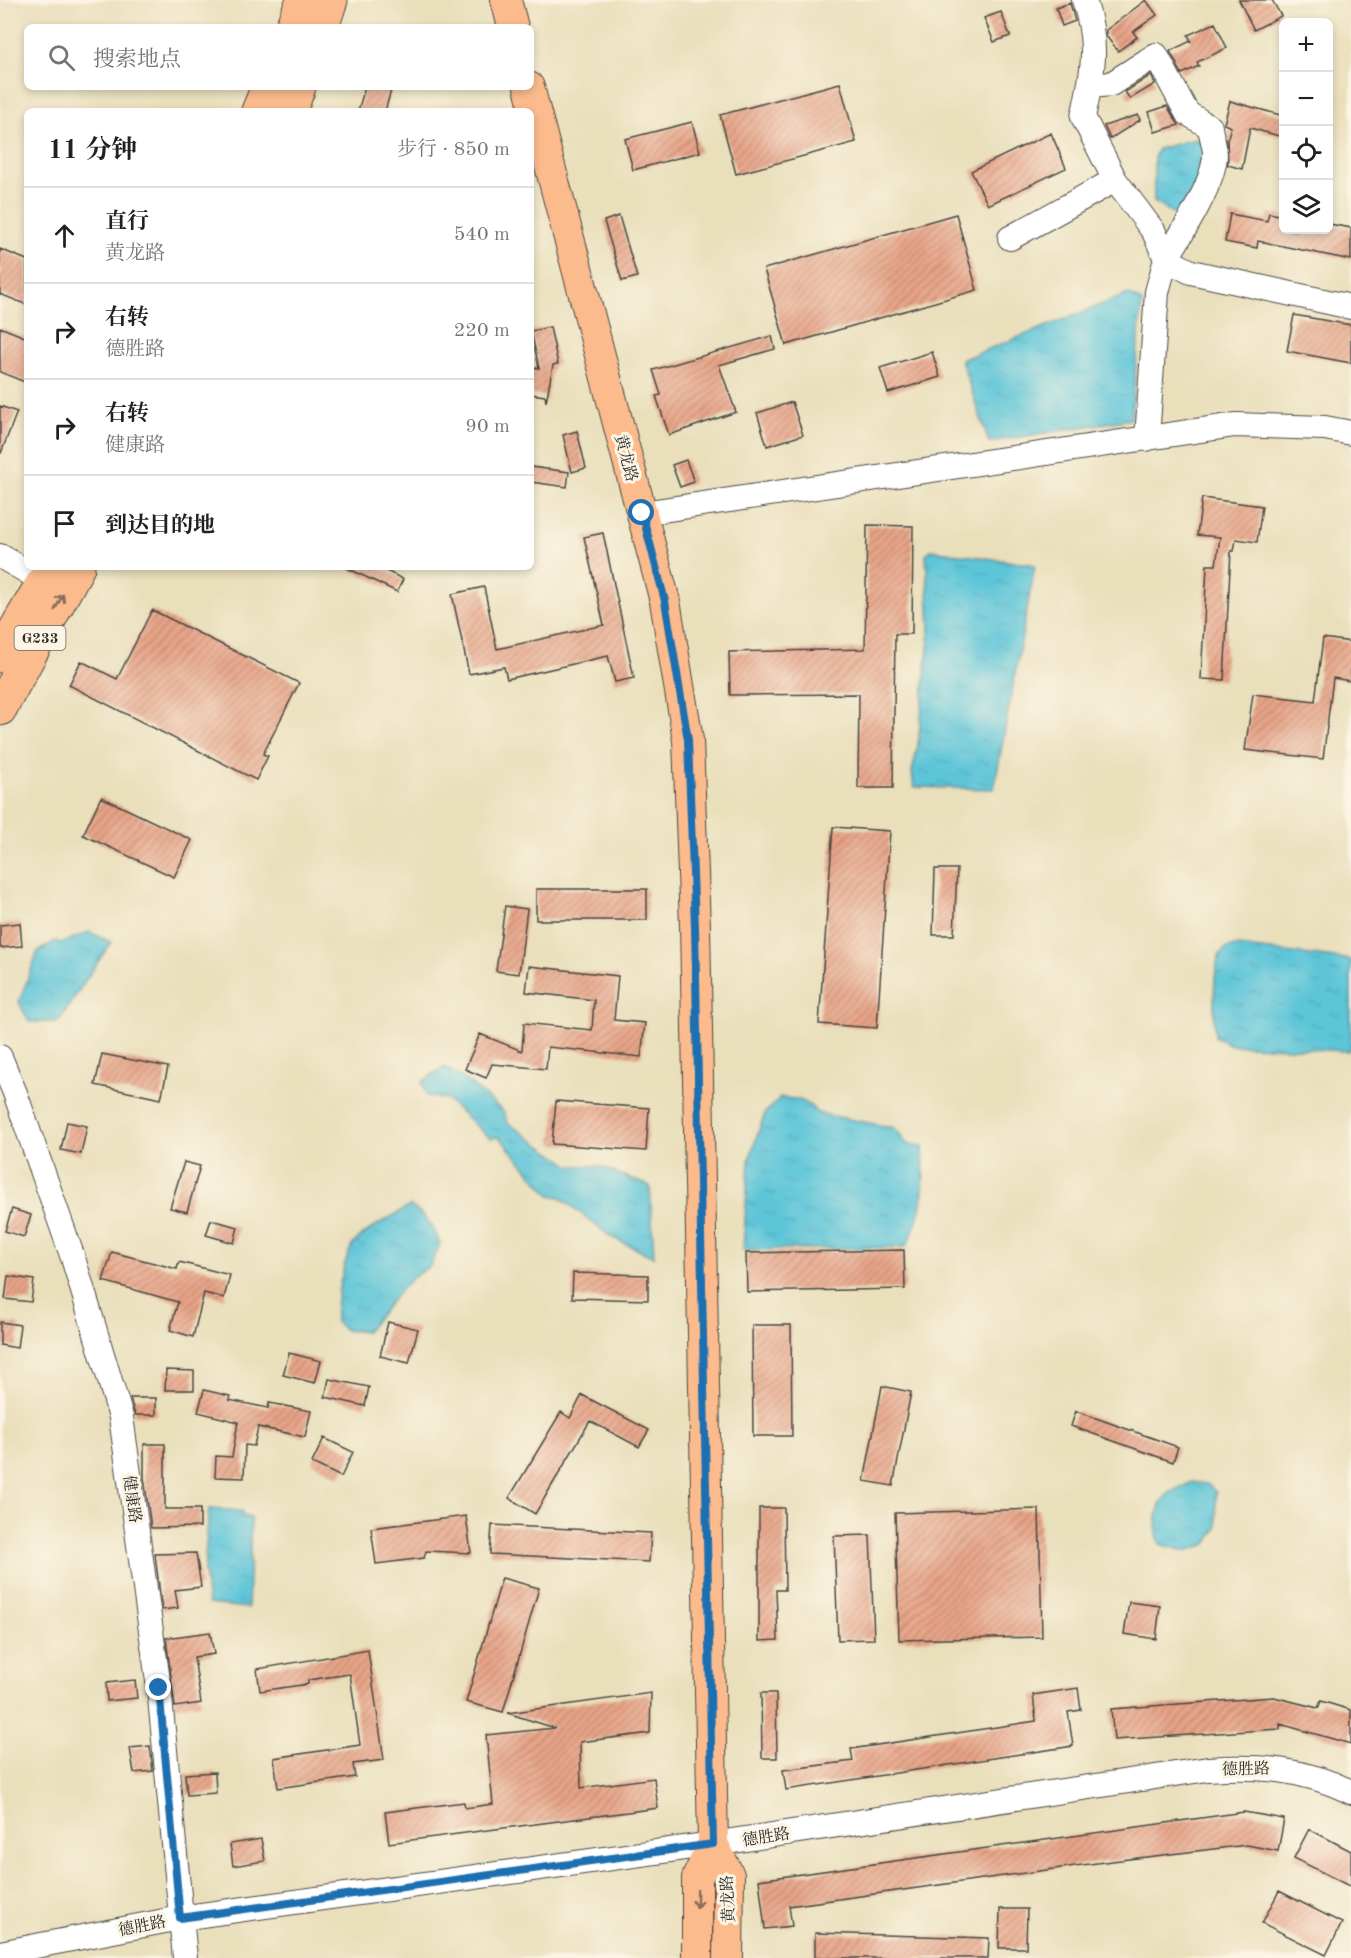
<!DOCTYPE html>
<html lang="zh">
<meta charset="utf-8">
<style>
:root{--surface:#fff;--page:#f2f2f2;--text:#202124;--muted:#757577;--line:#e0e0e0}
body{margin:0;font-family:"Old Standard TT","Noto Serif SC",serif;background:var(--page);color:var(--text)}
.controls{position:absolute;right:18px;top:18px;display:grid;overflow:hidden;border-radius:9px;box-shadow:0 3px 9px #0003}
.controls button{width:54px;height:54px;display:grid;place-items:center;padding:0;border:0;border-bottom:2px solid var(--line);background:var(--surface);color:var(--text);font:30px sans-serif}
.stop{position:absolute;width:18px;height:18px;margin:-14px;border:4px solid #1f6fb2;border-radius:50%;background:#fff}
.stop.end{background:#1f6fb2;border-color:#fff;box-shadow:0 2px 6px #0008}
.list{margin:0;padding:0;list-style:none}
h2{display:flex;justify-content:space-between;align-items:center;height:78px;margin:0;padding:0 24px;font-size:26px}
h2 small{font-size:20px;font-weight:400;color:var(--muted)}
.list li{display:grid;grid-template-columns:39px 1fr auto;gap:18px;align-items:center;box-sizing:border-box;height:96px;padding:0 24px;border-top:2px solid var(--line)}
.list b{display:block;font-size:22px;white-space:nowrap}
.list p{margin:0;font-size:20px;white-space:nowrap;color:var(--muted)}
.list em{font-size:20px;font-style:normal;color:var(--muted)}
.icon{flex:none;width:33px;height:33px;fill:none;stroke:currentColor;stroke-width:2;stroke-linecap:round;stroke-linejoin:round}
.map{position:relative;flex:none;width:1351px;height:1958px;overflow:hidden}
.search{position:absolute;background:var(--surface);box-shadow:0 3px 9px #0003;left:24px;top:24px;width:510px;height:66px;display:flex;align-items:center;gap:15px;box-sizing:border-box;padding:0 21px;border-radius:9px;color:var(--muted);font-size:22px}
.panel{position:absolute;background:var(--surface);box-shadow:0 3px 9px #0003;left:24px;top:108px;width:510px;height:462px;border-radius:9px}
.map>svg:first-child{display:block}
.water{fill:url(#water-ripples);stroke:#447882;stroke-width:1.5}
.building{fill:url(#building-hatch)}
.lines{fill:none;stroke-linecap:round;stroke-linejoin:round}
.minor-casing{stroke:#484641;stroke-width:26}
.major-casing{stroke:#484641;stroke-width:32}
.highway-casing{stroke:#484641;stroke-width:35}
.minor{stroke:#fff;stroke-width:24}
.major{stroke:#fbbb8d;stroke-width:30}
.highway{stroke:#fbbb8d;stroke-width:33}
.oneway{stroke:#896c57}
.route{stroke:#1f6fb2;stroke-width:8}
.labels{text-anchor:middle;stroke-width:6;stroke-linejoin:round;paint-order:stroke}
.shield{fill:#fcf5e5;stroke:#6a6863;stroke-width:1.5}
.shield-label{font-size:15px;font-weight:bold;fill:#2b2b2b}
.street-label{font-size:16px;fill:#2b2b2b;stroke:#fcf5e5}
</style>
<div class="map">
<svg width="1351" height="1958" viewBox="0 0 1351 1958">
<defs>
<pattern id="water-ripples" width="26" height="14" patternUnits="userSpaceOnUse" patternTransform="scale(1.5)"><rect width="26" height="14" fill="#5cc5d8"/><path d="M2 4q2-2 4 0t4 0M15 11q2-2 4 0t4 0" fill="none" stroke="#50a9ba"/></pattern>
<pattern id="building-hatch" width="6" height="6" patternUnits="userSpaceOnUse" patternTransform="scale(1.5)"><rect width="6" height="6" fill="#e8a487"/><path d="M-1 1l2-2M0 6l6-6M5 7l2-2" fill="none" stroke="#bc866f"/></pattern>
</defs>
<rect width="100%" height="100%" fill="#fcf5e5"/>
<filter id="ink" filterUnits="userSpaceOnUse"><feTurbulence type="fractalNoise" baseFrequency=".0167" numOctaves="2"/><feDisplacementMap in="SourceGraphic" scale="12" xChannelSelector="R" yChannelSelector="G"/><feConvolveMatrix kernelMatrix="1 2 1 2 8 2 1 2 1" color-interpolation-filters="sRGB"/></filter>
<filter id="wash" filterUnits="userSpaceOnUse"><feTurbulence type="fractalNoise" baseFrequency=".008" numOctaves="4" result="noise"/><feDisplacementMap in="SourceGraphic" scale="24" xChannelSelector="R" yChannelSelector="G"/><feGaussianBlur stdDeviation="1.35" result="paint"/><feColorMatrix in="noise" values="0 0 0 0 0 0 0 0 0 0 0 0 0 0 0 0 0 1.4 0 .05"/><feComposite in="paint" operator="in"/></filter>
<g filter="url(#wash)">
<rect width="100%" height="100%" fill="#e9dfbb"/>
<path class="water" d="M1195,139l11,5 -1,21 -20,48 -9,2 -22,-13v-44l4,-9z
M1128,294l14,8 -11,117 -142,23 -28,-82z
M931,550l104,15 -41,224 -80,-2 -2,-15 6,-27 12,-117 -4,-74z
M89,932l22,10 -53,80h-29l-10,-20 19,-51 17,-10 7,2z
M1237,946l114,14v87l-3,4 -117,-6 -16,-8c-1,-16 -3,-71 6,-84 4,-6 9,-6 16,-7z
M444,1067l23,14 36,30 5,12 63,43h28l51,20 4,71 -43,-20 -51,-40 -10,-2 -51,-58 -9,1 -44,-39 -19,-3 -5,-14z
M780,1098c17,1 27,1 37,15l78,15 12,16 16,2c2,39 1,66 -17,101l-163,3 6,-90 16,-47z
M410,1206c16,9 23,21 30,38l-10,22 -17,11 -15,16 -32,39 -21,-2 -9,-8c-2,-16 8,-68 19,-80 15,-15 37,-25 55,-36z
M1192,1482l15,2 9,8 1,36 -10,16 -22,7 -25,-7c-6,-13 -5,-36 6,-48 5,-6 19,-10 26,-14z
M209,1509l33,2v5l9,1 -3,91 -40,-4 -4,-32z"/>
<g id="blocks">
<path class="building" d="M1146,0l11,15 -24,17 4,5 -19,14 -12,-15v-6z
M1239,0h33l9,16 -27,14z
M1070,3l5,18 -13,5 -6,-18z
M1001,12l9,24 -16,6 -10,-24z
M1215,23l12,25 -30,14 2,4 -17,8 -12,-23 21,-10 -3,-6z
M1151,75l4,9 -25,15 -5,-7z
M840,83l16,59 -120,32 -16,-59z
M365,87h27l-7,24h-27z
M1230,101l54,15 -5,20 -29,-8 -8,41 -14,-4 -1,-25 4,-13 -7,-3z
M1167,106l12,19 -24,7 -6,-20z
M1138,115l2,5 -30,19 -6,-13z
M692,122l8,30 -67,18 -8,-31z
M1051,133l15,35 -78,37 -17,-34z
M1269,213l15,3v14h45v-6l22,4v32l-93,-19 -1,7 -32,-6 5,-28 37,7z
M956,214l21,76 -191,55 -22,-76z
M619,216l18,61 -15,4 -18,-60z
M0,249l27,11v45l-27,-11z
M1294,315l57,10v38l-64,-12z
M0,327l27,11v45l-27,-11z
M550,327l8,37 -5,1 -7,37 -1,-6 -14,-2v-27l8,1 -8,-37z
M772,336l3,13 -56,16 17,47 -67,23 -13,-39 5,-1 -8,-25z
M932,352l8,25 -52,16 -8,-25z
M792,402l11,33 -36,11 -10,-33z
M0,406l17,6 -16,41h-1z
M577,431l9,37 -14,4 -9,-37z
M686,460l8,22 -14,5 -8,-22z
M531,467l38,5 -2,15 -36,-5z
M1202,498l60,8 -5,36 -21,-3 -2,12h-3l-7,129 -23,-1 6,-114h9l4,-28 -23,-2z
M867,525l46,1 -1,108h-17l-2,154h-35l1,-94 -129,1 -1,-43 136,-3z
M603,533l31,145 -19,4 -7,-26 -101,23 -3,-12 -35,7 -17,-80 32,-7 13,62 107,-24 -20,-88z
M345,567h33l25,12 -6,13z
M152,610l147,73 -36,71 5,2 -12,24 -187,-95 12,-24 36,18z
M1323,638l28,4v39l-18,-3 -10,81 -78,-9 8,-56 62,7z
M101,797l91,43 -18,37 -91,-42z
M833,827l57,4 -13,197 -58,-4z
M935,869h22l-3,66h-21z
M536,889h111v31h-111z
M505,906l22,3 -8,65 -23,-3z
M20,923l2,23 -22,2v-23z
M529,966l89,10 -4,44 31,3 -4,34 -93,-10 -2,22 -54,-5 -6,14 -21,-9 15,-35 42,17 2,-28 68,7 2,-30 -68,-8z
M102,1054l66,13 -7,32 -66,-14z
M556,1101l93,7 -3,43 -94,-7z
M67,1122l20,4 -6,28 -20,-4z
M184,1162l16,4 -13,46 -17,-4z
M12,1209l19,6 -7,22 -19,-6z
M211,1220l27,7 -4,16 -28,-8z
M904,1250l1,39 -158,3 -1,-39z
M112,1252l65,17 2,-7 51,13 -6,23 -20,-5 -11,44 -23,-7 8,-28 -75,-21z
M573,1273l75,2v25l-76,-2z
M8,1276l26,4 -3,22 -26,-3z
M0,1322l20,3 -3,23 -17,-3z
M388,1322l30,7 -9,34 -29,-7z
M752,1325h39l1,111h-39z
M289,1353l32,8 -6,22 -32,-8z
M166,1370l28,1v19h-29z
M329,1379l40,8 -4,19 -40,-9z
M882,1386l29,6 -18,94 -29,-5z
M204,1390l26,6 -1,4 39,8 1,-5 42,8 -6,26 -47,-10 -4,19 -9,-1 -1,33 -29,-1 1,-21 16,1 6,-35 -40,-10z
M582,1395l67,35 -10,17 -49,-26 -55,93 -26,-16 52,-86 9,6z
M130,1398h26v17h-21z
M1076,1411l102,36 -5,15 -102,-36z
M324,1438l29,14 -12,25 -29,-14z
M144,1444h21v65h35v18l-49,1 -7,-51z
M759,1508h25l1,82h-9l2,50 -19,1z
M1039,1509l3,128 -143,3 -4,-127z
M466,1516l5,37 -45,-2 -2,7 -48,6 -5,-36z
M492,1525l159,8 -2,29 -159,-8z
M870,1535l4,104 -36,1 -4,-104z
M196,1553l5,34 -26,3 3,18 -16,2 -7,-56z
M502,1578l37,10 -36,124 -37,-10z
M1129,1602l31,4 -4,33 -32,-5z
M210,1632l4,22 -20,3 7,46 -26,4 -9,-69z
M368,1650l16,110 -31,4 2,13 -77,11 -4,-30 86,-13 -10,-71 -42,6v4l-48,7 -3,-22z
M135,1680l2,18 -30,3 -1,-18z
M1078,1688l3,22 -13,2 5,34 -287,44 -3,-20 70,-9 -2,-12 185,-28 -3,-26z
M651,1693l-1,40 -70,9 1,46 73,-10 4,30 -269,35 -4,-31 79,-10 1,6 28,-4 -7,-69 69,-7 -48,-15z
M761,1693h15l1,65h-15z
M1274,1697l44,11 3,-7 30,9v34l-71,-20v5l-166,11 -3,-31z
M150,1746l3,25 -19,2 -4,-25z
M215,1772l1,21 -29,2 -2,-21z
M1244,1812l40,7 -6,32 -31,-6 -143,17 -315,44 3,20 -27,3 -6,-49z
M1309,1829l42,22v36l-57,-29z
M261,1839l4,22 -32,5 -3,-22z
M1279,1891l63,32 -16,32 -64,-32z
M1000,1909h27l-1,39h-27z
M815,1933l174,5 -1,20h-173z"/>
</g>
</g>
<g filter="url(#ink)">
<use href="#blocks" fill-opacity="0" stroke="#484641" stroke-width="1.5"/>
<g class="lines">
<defs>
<path id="minor" d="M1084,0c15,45 9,73 -1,117l32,63 39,52 12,27 -9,33 -10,147
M1090,86l21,-2 45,-29 31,58 23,14c1,9 5,19 5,28 -1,29 -34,80 -49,104l25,13 160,35
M1010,238l105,-58
M642,513l593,-88 90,3 26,5
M0,556l44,25
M0,1057l15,36 58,165 48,159 38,271 26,270
M0,1953l180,-35 533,-74 495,-75c51,-4 96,0 143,23"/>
<path id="major" d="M506,0l7,27
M529,87l136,514 23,139 7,186 18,918 16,31 -1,83
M697,1958v-80l16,-34"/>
<path id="highway" d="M292,27l11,-27
M322,27l9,-27
M258,111l10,-24
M290,111l9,-24
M0,656l52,-89
M0,709l78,-142"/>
</defs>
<use href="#minor" class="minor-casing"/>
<use href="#major" class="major-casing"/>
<use href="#highway" class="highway-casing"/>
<use href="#minor" class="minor"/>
<use href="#major" class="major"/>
<use href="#highway" class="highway"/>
</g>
<defs><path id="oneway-shaft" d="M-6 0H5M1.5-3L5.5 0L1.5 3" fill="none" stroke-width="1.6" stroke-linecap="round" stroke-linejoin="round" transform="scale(1.5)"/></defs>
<g class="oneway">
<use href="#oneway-shaft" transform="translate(59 602) rotate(-62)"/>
<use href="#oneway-shaft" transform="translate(697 1899) rotate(91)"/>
</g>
</g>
<g class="lines" filter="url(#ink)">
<path class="route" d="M159,1688l21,230 533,-74 -18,-917 -7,-187 -23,-139 -23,-88"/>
</g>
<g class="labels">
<rect class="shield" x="14.5" y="626" width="51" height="24" rx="4.5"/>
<g class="shield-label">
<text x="40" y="643">G233</text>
</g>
<g class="street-label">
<text transform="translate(627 458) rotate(75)" y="6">黄龙路</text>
<text transform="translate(133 1499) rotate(82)" y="6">健康路</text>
<text transform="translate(1246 1768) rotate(-1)" y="6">德胜路</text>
<text transform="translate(766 1836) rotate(-9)" y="6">德胜路</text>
<text transform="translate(727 1899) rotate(-93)" y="6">黄龙路</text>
<text transform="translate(142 1925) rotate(-11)" y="6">德胜路</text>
</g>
</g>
</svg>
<div class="controls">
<button>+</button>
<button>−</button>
<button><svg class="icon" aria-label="locate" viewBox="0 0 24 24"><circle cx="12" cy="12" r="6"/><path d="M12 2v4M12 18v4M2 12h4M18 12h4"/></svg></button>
<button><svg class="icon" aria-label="layers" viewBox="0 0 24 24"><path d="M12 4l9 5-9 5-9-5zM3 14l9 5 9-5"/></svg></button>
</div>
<div class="stop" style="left:642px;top:513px"></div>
<div class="stop end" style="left:159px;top:1688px"></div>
<div class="search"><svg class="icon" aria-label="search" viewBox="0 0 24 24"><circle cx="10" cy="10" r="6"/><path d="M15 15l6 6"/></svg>搜索地点</div>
<section class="panel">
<h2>11 分钟<small>步行 · 850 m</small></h2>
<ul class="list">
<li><svg class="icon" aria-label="ahead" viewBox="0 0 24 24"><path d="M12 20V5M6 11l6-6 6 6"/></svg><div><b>直行</b><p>黄龙路</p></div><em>540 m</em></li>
<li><svg class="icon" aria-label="right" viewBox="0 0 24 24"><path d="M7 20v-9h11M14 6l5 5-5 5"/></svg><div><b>右转</b><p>德胜路</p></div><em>220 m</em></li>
<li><svg class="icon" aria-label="right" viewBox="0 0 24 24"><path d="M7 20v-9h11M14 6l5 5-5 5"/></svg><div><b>右转</b><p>健康路</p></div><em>90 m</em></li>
<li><svg class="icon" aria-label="arrive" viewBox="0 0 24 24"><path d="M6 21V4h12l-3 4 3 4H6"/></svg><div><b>到达目的地</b></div></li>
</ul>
</section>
</div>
